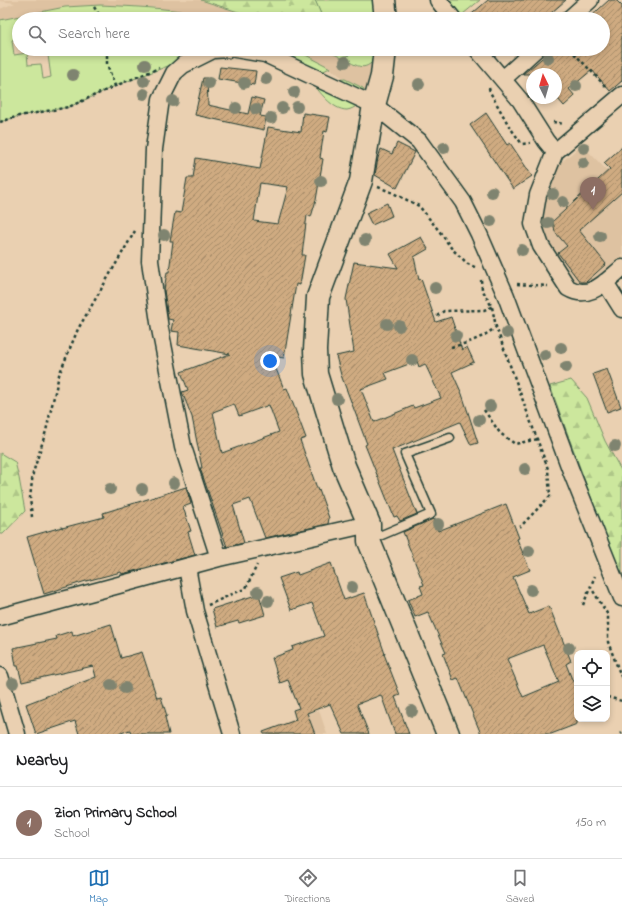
<!DOCTYPE html>
<style>
:root{--surface:#fff;--page:#f2f2f2;--text:#202124;--muted:#757577;--line:#e0e0e0;--accent:#1f6fb2}
body{margin:0;font-family:"Indie Flower",sans-serif;background:var(--page);color:var(--text)}
.controls{position:absolute;right:12px;bottom:12px;display:grid;overflow:hidden;border-radius:8px;box-shadow:0 2px 6px #0003}
.controls button{width:36px;height:36px;display:grid;place-items:center;padding:0;border:0;border-bottom:1px solid var(--line);background:var(--surface);color:var(--text);font:20px sans-serif}
.compass{position:absolute;left:526px;top:68px;width:36px;height:36px;border-radius:50%;background:var(--surface);box-shadow:0 2px 6px #0003;rotate:355deg}
.you{position:absolute;left:270px;top:361px;width:14px;height:14px;margin:-10px;border:3px solid #fff;border-radius:50%;background:#1a73e8;box-shadow:0 0 0 6px #1a73e833}
.badge{display:grid;place-items:center;width:26px;height:26px;border-radius:50%;background:var(--accent);color:#fff;font-size:13px;font-weight:700}
.pin{position:absolute;translate:-50% -33px;filter:drop-shadow(0 1px 2px #0008)}
.pin::after{content:'';position:absolute;top:21px;width:14px;height:12px;background:inherit;clip-path:polygon(0 0,100% 0,50% 100%)}
.list{margin:0;padding:0;list-style:none}
h2{display:flex;justify-content:space-between;align-items:center;height:52px;margin:0;padding:0 16px;font-size:17px}
h2 small{font-size:13px;font-weight:400;color:var(--muted)}
.list li{display:grid;grid-template-columns:26px 1fr auto;gap:12px;align-items:center;box-sizing:border-box;height:72px;padding:0 16px;border-top:1px solid var(--line)}
.list b{display:block;font-size:15px;white-space:nowrap}
.list p{margin:0;font-size:13px;white-space:nowrap;color:var(--muted)}
.list em{font-size:13px;font-style:normal;color:var(--muted)}
.icon{flex:none;width:22px;height:22px;fill:none;stroke:currentColor;stroke-width:2;stroke-linecap:round;stroke-linejoin:round}
.map{position:relative;flex:none;width:622px;height:734px;overflow:hidden}
.search{position:absolute;background:var(--surface);box-shadow:0 2px 6px #0003;left:12px;right:12px;top:12px;height:44px;display:flex;align-items:center;gap:10px;box-sizing:border-box;padding:0 14px;border-radius:22px;color:var(--muted);font-size:15px}
.sheet{height:124px;background:var(--surface)}
nav{display:flex;justify-content:space-around;align-items:center;box-sizing:border-box;height:56px;border-top:1px solid var(--line);background:var(--surface);font-size:11px;color:var(--muted)}
nav a{display:grid;justify-items:center;gap:2px}
nav .on{color:var(--accent)}
.map>svg:first-child{display:block}
.built{fill:#dec2a1}
.grass{fill:#cce79d;stroke:#769268}
.forest{fill:url(#forest-firs);stroke:#769268}
.building{fill:url(#building-hatch);stroke:#1f3d34;fill-rule:evenodd}
.lines{fill:none;stroke-linecap:round;stroke-linejoin:round}
.lane-casing{stroke:#1f3d34;stroke-width:11}
.street-casing{stroke:#1f3d34;stroke-width:19}
.secondary-casing{stroke:#1f3d34;stroke-width:25}
.path{stroke:#1f3d34;stroke-width:2.5;stroke-dasharray:3 3;stroke-linecap:butt}
.lane{stroke:#ead0b1;stroke-width:8}
.street{stroke:#ead0b1;stroke-width:16}
.secondary{stroke:#ead0b1;stroke-width:22}
.tree{fill:#7f846f}
</style>
<div class="map">
<svg width="622" height="734" viewBox="0 0 622 734">
<defs>
<pattern id="forest-firs" width="22" height="20" patternUnits="userSpaceOnUse"><rect width="22" height="20" fill="#cce79d"/><path d="M5 1l3.5 6h-7zM16 11l3.5 6h-7z" fill="#afc788"/></pattern>
<pattern id="building-hatch" width="6" height="6" patternUnits="userSpaceOnUse"><rect width="6" height="6" fill="#cfab81"/><path d="M-1 1l2-2M0 6l6-6M5 7l2-2" fill="none" stroke="#a78c6a"/></pattern>
</defs>
<rect width="100%" height="100%" fill="#ead0b1"/>
<filter id="ink" filterUnits="userSpaceOnUse"><feTurbulence type="fractalNoise" baseFrequency=".025" numOctaves="2"/><feDisplacementMap in="SourceGraphic" scale="8" xChannelSelector="R" yChannelSelector="G"/><feConvolveMatrix kernelMatrix="1 2 1 2 8 2 1 2 1" color-interpolation-filters="sRGB"/></filter>
<g filter="url(#ink)">
<path class="built" d="M0,0h201l59,19h-41l-15,-4 -52,-8 -52,-2 -35,2 -65,13v-11l15,-6 -15,-2z
M294,49h30l35,18 23,-15 -14,44 -5,-8 -18,-9 -20,-14z
M582,145l40,41v79l-31,28 -18,-1 -34,-66 -1,-12 16,-46z
M319,710l8,24h-65l10,-4 9,-6z"/>
<path class="grass" d="M315,0h59l5,19h-56z
M435,0h45l-17,14 4,5h-15z
M100,5c40,2 80,3 119,14h-200v20l-7,1 2,15 13,-2 1,12 13,-1 2,15 8,-2 -3,-22 9,-1v-5h156l-98,37 -46,21 -50,9 -19,6v-102l65,-13z
M229,49h65l31,16 5,3 -17,8z
M344,49h38v3c-17,19 -18,18 -40,6l7,-3z
M345,79l18,9 5,8c-6,5 -13,13 -21,14 -15,0 -28,-19 -36,-29z"/>
<path class="forest" d="M201,0h114l8,19h-63z
M324,49h20l5,6 -7,3z
M571,380l16,18 18,43 17,31v110l-72,-196z
M0,453l15,9 4,16 6,33 -22,23h-3z"/>
<path class="building" d="M488,0h78l-22,19h-78z
M609,0h7l6,6v75l-12,10 -18,-21 -23,19 6,7 -11,10 -6,-7 -2,2v-27h-33l30,-25h50v-30h-15z
M220,67l36,4 -2,14 -36,-6z
M203,78h4l1,27 40,9 4,-17 12,3 -4,16 6,1 -2,13 -69,-15z
M303,113l27,4 -3,15 -3,-1 -4,27 3,1 -7,41 -5,17 -4,-2 -5,40h3l-5,30 -4,-1 -12,74 -13,-2 13,33 3,-1 19,50 -6,2 18,51 1,-1 10,28 -1,6 -63,14 -15,-39 -17,6 11,38 -17,4 -27,-79h2l-10,-51 -10,-25 6,-2 -7,-18 49,-18 -52,-9 1,-13 -8,-1 2,-11 -5,-1 -4,-29 3,-18h2l4,-31h-3l5,-29 6,1 6,-35h6l3,-20 64,11 8,-42 33,5zM260,183l28,4 -10,37 -24,-3zM234,404l5,12 30,-11 10,27 -57,21 -9,-41z
M486,113l21,32 3,-2 22,33 -19,13 -43,-64z
M397,143l18,9 -18,36 -22,-13 3,-17 3,-9 11,5z
M622,147v45l-43,38 27,34 -20,18h-6l-22,-29 9,-7 -12,-14 -2,-11 57,-52 -6,-6z
M387,203l5,13 -20,9 -6,-12z
M421,237l7,12 -14,8 5,23 2,-1 15,43 15,-5 11,33 5,-3 7,15 -22,10 10,22 16,49 -7,2 -11,-23 -68,28 25,64 -17,7 -3,-5 -3,1 -29,-72 2,-1 -26,-69 -5,-19 18,-4 -8,-53 8,-37 44,6 -8,-14zM417,361l2,6 6,-3 16,34 -27,10 -1,-2 -39,16 -13,-33 27,-10 -3,-6z
M607,369l14,38 -14,5 -14,-38z
M186,487l5,17 -8,3 8,24 -3,1 7,23 -73,19 -1,-2 -35,9 -42,13 -17,-57 35,-10v1l42,-11 -1,-4z
M506,504l13,34 -2,1 13,31 -17,7 16,37 20,-8 22,55 -5,3 11,28v32l-26,10h-70l-23,-56 -5,2 -10,-26 3,-1 -18,-41 -13,5 -7,-17 15,-6 -3,-8 4,-1 -21,-53 30,-13 5,12zM543,645l16,37 -36,15 -16,-38z
M331,563l13,37 20,-7 21,61h-1l16,41 -5,2 14,37h-14l-14,-39 -24,9 12,30h-25l-14,-30 -23,9 8,21h-51l-1,-2 33,-12 -3,-10 6,-2 -11,-28 -8,3 -8,-25 21,-8 -1,-3 32,-11 -12,-33 -21,7 -12,-32 18,-6 1,3z
M259,594l6,21 -26,8 -1,-2 -21,6 -5,-18z
M111,624l10,34 21,-6 15,46 4,-1 6,19 -2,1 4,17h-38l-1,-4 -12,4h-39l-4,-13 -39,13 -10,-30 70,-27 -3,-11 -71,16 -4,-16h-2l-3,-18 44,-9 -1,-3 16,-5 1,5z"/>
<g class="lines">
<defs>
<path id="lane" d="M370,540l61,-26 -26,-60 45,-16"/>
<path id="street" d="M438,0l15,19
M569,19l21,-19
M235,49l30,5 109,51 45,36 44,61 16,32 27,62 65,175 51,127
M477,49l43,51 26,41 9,11
M503,79l33,-30
M622,95l-67,57 -17,43 -5,29 8,22 27,42c22,13 38,-7 54,-20
M605,282l17,27
M219,558l-36,-111 -23,-118 -10,-68 4,-112 7,-50 13,-26 9,-8 30,-15 16,-1
M187,567l8,44 37,123
M0,617l219,-59 150,-34
M0,676l17,58"/>
<path id="secondary" d="M384,0l2,19
M385,49l-3,27 -8,29 -13,76 -43,116 -3,53 1,24 28,92 25,58v17l79,193"/>
</defs>
<use href="#lane" class="lane-casing"/>
<use href="#street" class="street-casing"/>
<use href="#secondary" class="secondary-casing"/>
<path class="path" d="M94,7l8,12
M107,49v15l8,22
M570,49l37,39
M489,88l1,4 19,34 13,18 8,-1
M0,122l19,-6 50,-9 46,-21 44,-18
M553,122l11,2
M378,187l13,5 28,14 21,26 12,17 16,15 9,4
M481,280l1,9 10,18 4,20 52,142 2,27 -30,31
M517,284l31,2
M437,316l7,-5 40,-1 9,-4
M451,347c18,-4 32,-9 46,-21
M484,410l16,23 15,11 23,-5
M32,517l-2,-19 3,-25 13,-42 13,-56 19,-46 57,-98
M590,586l18,29v27l14,37
M208,605l38,-17 11,-23
M583,605l12,-29
M607,697l15,4
M621,734l1,-1"/>
<use href="#lane" class="lane"/>
<use href="#street" class="street"/>
<use href="#secondary" class="secondary"/>
</g>
<g class="tree">
<circle cx="548" cy="58" r="6"/>
<circle cx="345" cy="62" r="6"/>
<circle cx="145" cy="65" r="6"/>
<circle cx="73" cy="75" r="6"/>
<circle cx="266" cy="79" r="6"/>
<circle cx="144" cy="81" r="6"/>
<circle cx="209" cy="83" r="6"/>
<circle cx="244" cy="83" r="6"/>
<circle cx="419" cy="84" r="6"/>
<circle cx="576" cy="86" r="6"/>
<circle cx="294" cy="92" r="6"/>
<circle cx="144" cy="94" r="6"/>
<circle cx="173" cy="101" r="6"/>
<circle cx="297" cy="107" r="6"/>
<circle cx="236" cy="108" r="6"/>
<circle cx="282" cy="108" r="6"/>
<circle cx="256" cy="109" r="6"/>
<circle cx="271" cy="118" r="6"/>
<circle cx="444" cy="148" r="6"/>
<circle cx="584" cy="148" r="6"/>
<circle cx="583" cy="163" r="6"/>
<circle cx="321" cy="181" r="6"/>
<circle cx="492" cy="192" r="6"/>
<circle cx="553" cy="194" r="6"/>
<circle cx="563" cy="202" r="6"/>
<circle cx="491" cy="221" r="6"/>
<circle cx="548" cy="223" r="6"/>
<circle cx="164" cy="235" r="6"/>
<circle cx="600" cy="236" r="6"/>
<circle cx="365" cy="240" r="6"/>
<circle cx="522" cy="250" r="6"/>
<circle cx="435" cy="288" r="6"/>
<circle cx="387" cy="324" r="6"/>
<circle cx="399" cy="326" r="6"/>
<circle cx="507" cy="333" r="6"/>
<circle cx="456" cy="336" r="6"/>
<circle cx="561" cy="348" r="6"/>
<circle cx="545" cy="355" r="6"/>
<circle cx="412" cy="360" r="6"/>
<circle cx="566" cy="367" r="6"/>
<circle cx="337" cy="399" r="6"/>
<circle cx="490" cy="406" r="6"/>
<circle cx="479" cy="420" r="6"/>
<circle cx="615" cy="446" r="6"/>
<circle cx="525" cy="469" r="6"/>
<circle cx="174" cy="483" r="6"/>
<circle cx="110" cy="489" r="6"/>
<circle cx="142" cy="489" r="6"/>
<circle cx="438" cy="524" r="6"/>
<circle cx="529" cy="551" r="6"/>
<circle cx="352" cy="587" r="6"/>
<circle cx="531" cy="590" r="6"/>
<circle cx="258" cy="592" r="6"/>
<circle cx="268" cy="601" r="6"/>
<circle cx="569" cy="648" r="6"/>
<circle cx="13" cy="683" r="6"/>
<circle cx="111" cy="685" r="6"/>
<circle cx="125" cy="688" r="6"/>
<circle cx="412" cy="711" r="6"/>
</g>
</g>
</svg>
<div class="controls">
<button><svg class="icon" aria-label="locate" viewBox="0 0 24 24"><circle cx="12" cy="12" r="6"/><path d="M12 2v4M12 18v4M2 12h4M18 12h4"/></svg></button>
<button><svg class="icon" aria-label="layers" viewBox="0 0 24 24"><path d="M12 4l9 5-9 5-9-5zM3 14l9 5 9-5"/></svg></button>
</div>
<svg class="compass" viewBox="-18 -18 36 36"><path d="M0-13l5 13h-10z" fill="#e53935"/><path d="M0 13l5-13h-10z" fill="#757577"/></svg>
<div class="you"></div>
<div class="pin badge" style="left:593px;top:210px;background:#8d6e63">1</div>
<div class="search"><svg class="icon" aria-label="search" viewBox="0 0 24 24"><circle cx="10" cy="10" r="6"/><path d="M15 15l6 6"/></svg>Search here</div>
</div>
<section class="sheet">
<h2>Nearby<small></small></h2>
<ul class="list">
<li><span class="badge" style="background:#8d6e63">1</span><div><b>Zion Primary School</b><p>School</p></div><em>150 m</em></li>
</ul>
</section>
<nav>
<a class="on"><svg class="icon" aria-label="map" viewBox="0 0 24 24"><path d="M3 6l6-2 6 2 6-2v14l-6 2-6-2-6 2zM9 4v14M15 6v14"/></svg>Map</a>
<a><svg class="icon" aria-label="directions" viewBox="0 0 24 24"><path d="M12 3l9 9-9 9-9-9zM9 14v-3h6M13 9l2 2-2 2"/></svg>Directions</a>
<a><svg class="icon" aria-label="saved" viewBox="0 0 24 24"><path d="M7 4h10v16l-5-4-5 4z"/></svg>Saved</a>
</nav>
